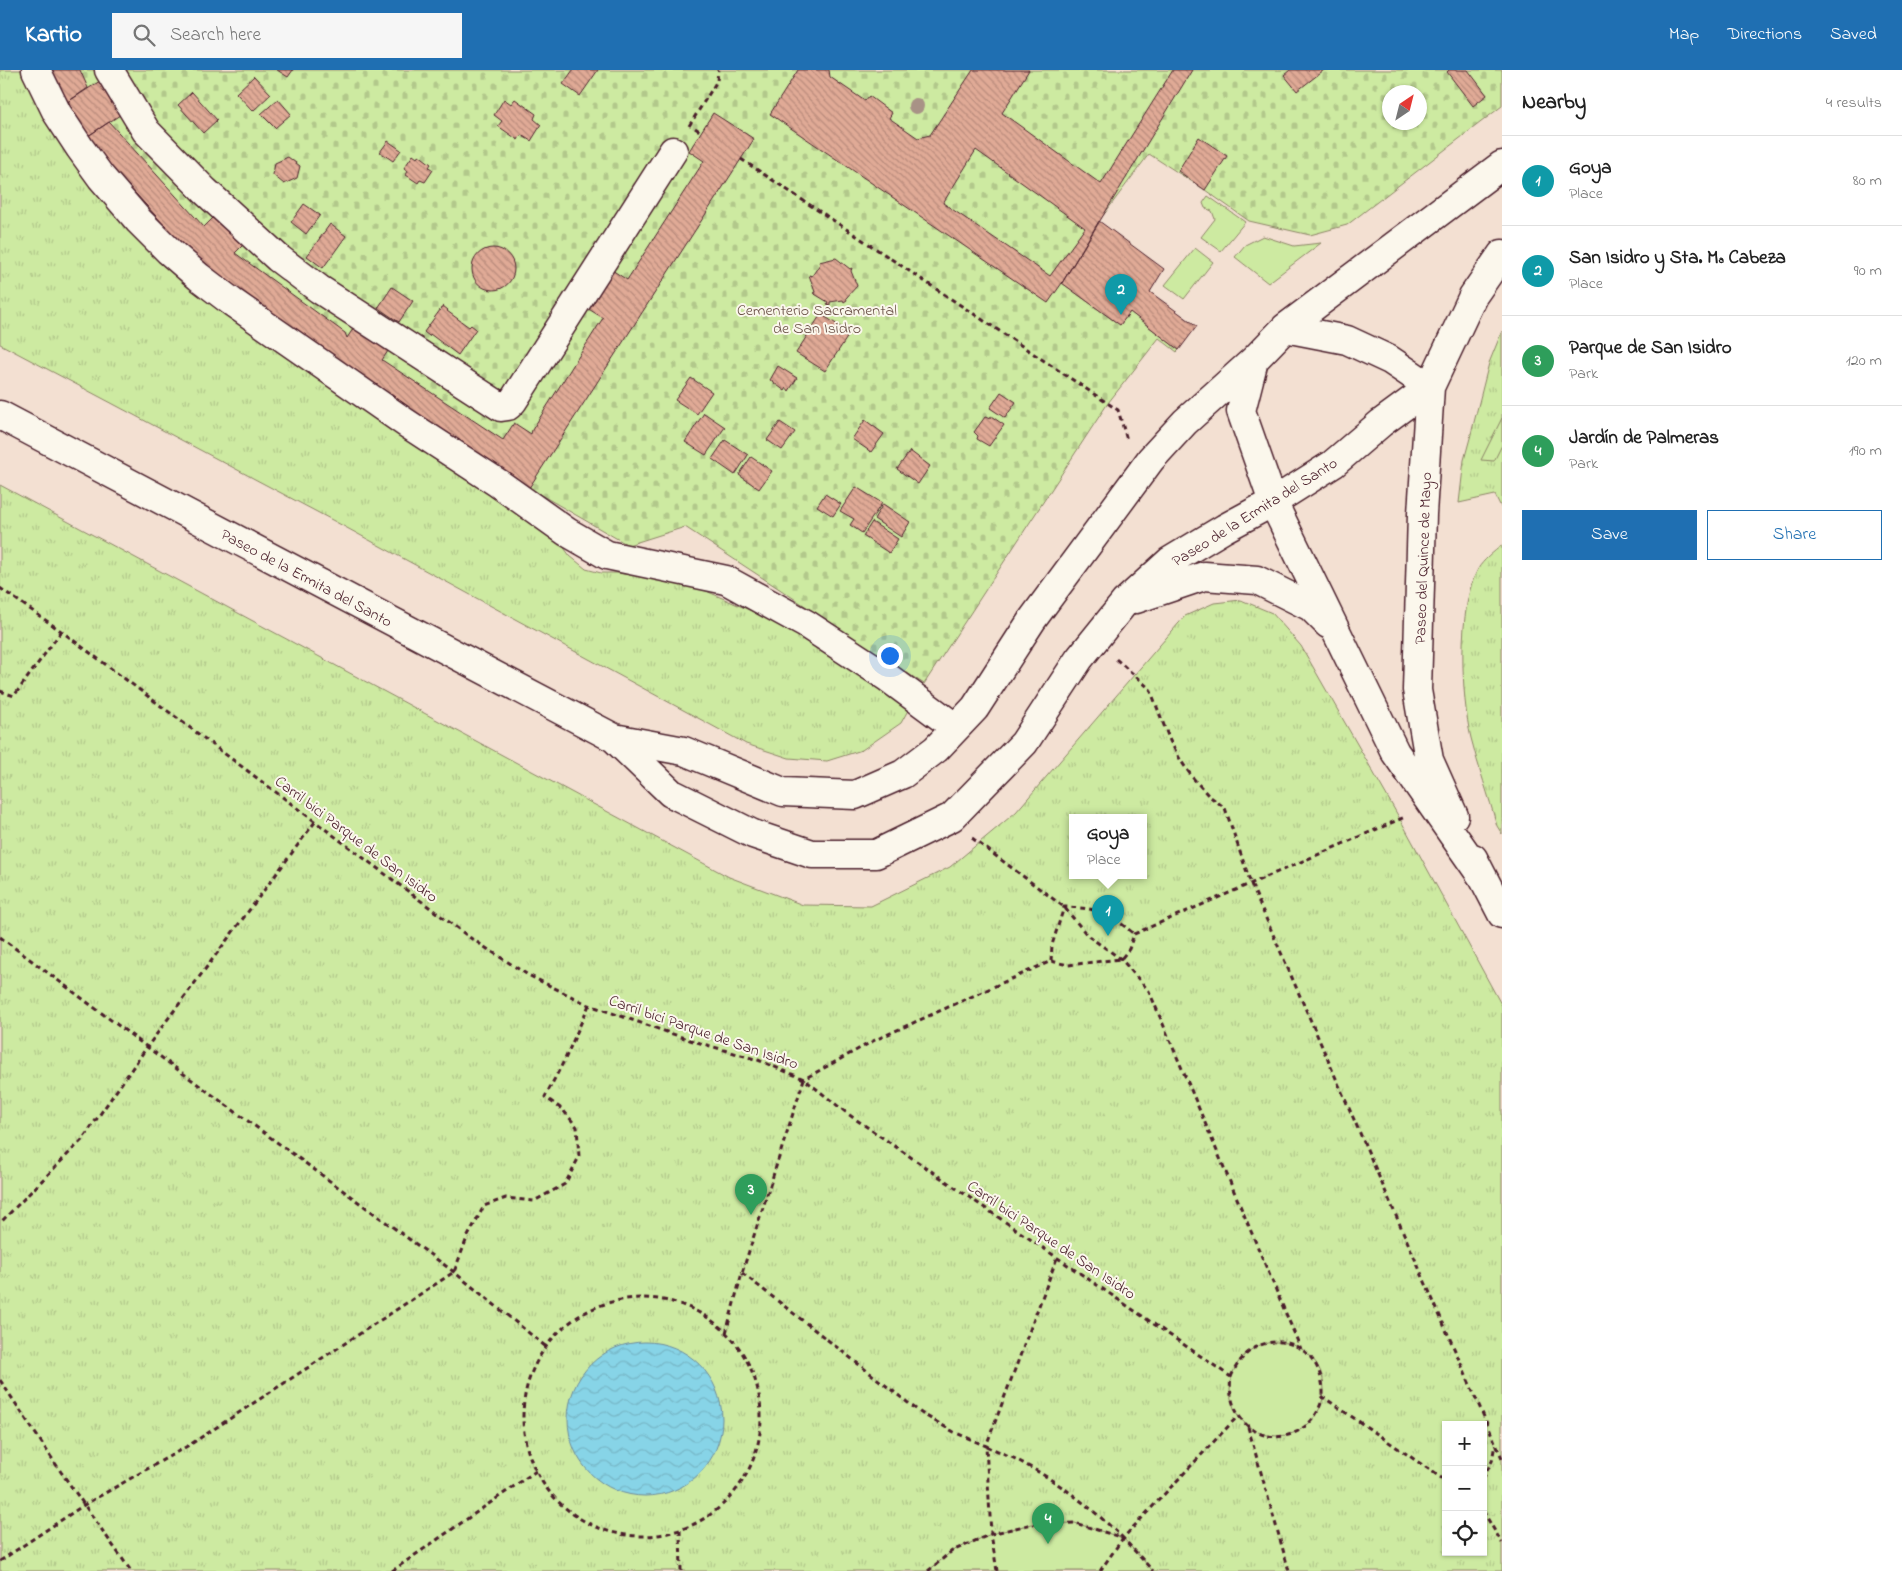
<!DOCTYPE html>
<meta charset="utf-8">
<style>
:root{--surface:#fff;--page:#f6f6f6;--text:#222;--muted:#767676;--line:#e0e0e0;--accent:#1f6fb2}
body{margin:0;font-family:"Indie Flower",sans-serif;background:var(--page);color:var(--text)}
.controls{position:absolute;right:15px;bottom:15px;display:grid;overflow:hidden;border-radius:0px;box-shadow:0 1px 4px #0004}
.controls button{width:45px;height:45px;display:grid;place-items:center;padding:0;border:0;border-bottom:1px solid var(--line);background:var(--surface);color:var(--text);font:25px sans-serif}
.compass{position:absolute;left:1382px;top:15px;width:45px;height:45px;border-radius:50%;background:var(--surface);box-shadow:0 1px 4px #0004;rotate:35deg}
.you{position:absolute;left:889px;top:585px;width:18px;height:18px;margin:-12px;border:4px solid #fff;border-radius:50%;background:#1a73e8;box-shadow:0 0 0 8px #1a73e833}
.badge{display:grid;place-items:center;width:32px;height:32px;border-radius:50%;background:var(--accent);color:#fff;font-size:16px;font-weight:700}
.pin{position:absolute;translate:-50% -41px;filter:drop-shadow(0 1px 2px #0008)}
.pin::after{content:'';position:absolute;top:26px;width:18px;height:15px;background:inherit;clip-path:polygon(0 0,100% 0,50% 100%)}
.popup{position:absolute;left:1069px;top:744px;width:78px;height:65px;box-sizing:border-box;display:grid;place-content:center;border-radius:0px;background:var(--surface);filter:drop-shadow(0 1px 4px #0005);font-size:16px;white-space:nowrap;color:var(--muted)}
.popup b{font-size:19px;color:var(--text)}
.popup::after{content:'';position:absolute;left:50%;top:100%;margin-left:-10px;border:10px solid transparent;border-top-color:var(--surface)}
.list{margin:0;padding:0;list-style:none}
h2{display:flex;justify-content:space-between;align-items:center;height:65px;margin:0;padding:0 20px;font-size:21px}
h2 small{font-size:16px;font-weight:400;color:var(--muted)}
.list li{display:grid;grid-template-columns:32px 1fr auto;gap:15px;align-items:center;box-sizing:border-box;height:90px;padding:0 20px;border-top:1px solid var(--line)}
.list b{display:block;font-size:19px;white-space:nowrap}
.list p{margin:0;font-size:16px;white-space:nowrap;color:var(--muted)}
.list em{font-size:16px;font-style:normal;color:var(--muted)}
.actions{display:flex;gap:10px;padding:15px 20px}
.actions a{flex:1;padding:11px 0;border:1px solid var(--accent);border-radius:0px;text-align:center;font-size:18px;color:var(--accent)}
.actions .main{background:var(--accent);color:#fff}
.icon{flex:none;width:28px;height:28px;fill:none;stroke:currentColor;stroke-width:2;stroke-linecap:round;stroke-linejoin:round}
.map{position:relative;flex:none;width:1502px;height:1501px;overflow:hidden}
header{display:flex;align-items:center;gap:30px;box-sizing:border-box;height:70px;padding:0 25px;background:var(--accent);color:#fff}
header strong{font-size:24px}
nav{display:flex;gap:28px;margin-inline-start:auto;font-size:18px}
.search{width:350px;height:45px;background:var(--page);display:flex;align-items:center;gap:12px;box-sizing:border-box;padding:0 18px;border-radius:0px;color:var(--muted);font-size:19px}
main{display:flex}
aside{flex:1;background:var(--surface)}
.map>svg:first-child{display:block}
.cemetery{fill:url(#cemetery-stones);stroke:#8c8466;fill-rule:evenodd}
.park{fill:url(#park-tufts);stroke:#8c8466;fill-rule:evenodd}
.garden{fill:#cdeaa1;stroke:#8c8466}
.water{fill:url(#water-waves);stroke:#6f8c9c}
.building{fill:url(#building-back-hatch);stroke:#4a1f2b;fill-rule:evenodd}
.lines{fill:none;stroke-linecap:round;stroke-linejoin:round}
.minor-casing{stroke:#4a1f2b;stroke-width:31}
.path{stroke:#4a1f2b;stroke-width:3;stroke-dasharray:5 4;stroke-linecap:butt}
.minor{stroke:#fbf7ec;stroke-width:28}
.tree{fill:#a89286}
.labels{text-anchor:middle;stroke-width:4;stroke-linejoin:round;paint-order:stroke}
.park-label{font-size:16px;fill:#6b5248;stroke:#fbf7ec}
.street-label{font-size:16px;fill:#4a1f2b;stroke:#fbf7ec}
</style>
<header>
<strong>Kartio</strong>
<div class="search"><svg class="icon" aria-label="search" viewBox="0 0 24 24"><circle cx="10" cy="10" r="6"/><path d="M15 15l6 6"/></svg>Search here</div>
<nav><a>Map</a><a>Directions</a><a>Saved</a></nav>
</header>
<main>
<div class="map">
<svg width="1502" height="1501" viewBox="0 0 1502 1501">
<defs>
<pattern id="cemetery-stones" width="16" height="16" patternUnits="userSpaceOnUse" patternTransform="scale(1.25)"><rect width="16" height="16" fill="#cdeaa1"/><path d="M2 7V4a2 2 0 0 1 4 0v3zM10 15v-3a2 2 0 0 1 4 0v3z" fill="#b2c88b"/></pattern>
<pattern id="park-tufts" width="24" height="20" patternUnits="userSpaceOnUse" patternTransform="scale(1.25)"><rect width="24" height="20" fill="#cdeaa1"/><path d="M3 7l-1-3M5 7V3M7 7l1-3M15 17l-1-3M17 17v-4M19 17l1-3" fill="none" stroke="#b2c88b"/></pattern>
<pattern id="water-waves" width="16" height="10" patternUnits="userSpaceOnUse" patternTransform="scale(1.25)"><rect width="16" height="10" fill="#87d4e7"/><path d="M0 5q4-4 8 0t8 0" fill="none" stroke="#76b6c6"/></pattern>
<pattern id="building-back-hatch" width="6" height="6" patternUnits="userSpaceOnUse" patternTransform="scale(1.25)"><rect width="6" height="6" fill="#e0aa96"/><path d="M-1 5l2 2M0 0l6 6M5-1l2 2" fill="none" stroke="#b88a7b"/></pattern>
</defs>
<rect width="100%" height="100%" fill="#f3e0d2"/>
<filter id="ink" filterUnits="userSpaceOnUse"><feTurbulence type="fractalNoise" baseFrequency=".02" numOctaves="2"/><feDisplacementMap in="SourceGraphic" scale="10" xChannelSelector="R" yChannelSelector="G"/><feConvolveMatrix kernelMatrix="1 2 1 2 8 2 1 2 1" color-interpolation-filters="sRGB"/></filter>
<g filter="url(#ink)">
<path class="cemetery" d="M47,0h1455v36l-155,119 -37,10 -61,-14 -44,-31 -56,-36 -50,67 -37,62 58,42 10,-13 49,38 -2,2 -18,-14 -51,65 -184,281 -239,-157 -57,18 -99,-57 -344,-240 -100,-110zM1390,22h30v30h-30z"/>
<path class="park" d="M0,0h28l96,152 425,305 21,29 16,13 15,4h16l71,10 100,44 124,76 -11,20 -39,27 -35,11 -38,-3 -43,-14 -412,-223 -334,-177z
M1502,261v178l-7,-14 -36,8 5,-43 6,-22 19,-75z
M0,415l729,392 74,28 68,1 79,-39 66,-55 169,-196 29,-13 27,-3 31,13 29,33 99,173 102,187v565h-1502zM1073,747h70v58h-70zM1446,1355h37v127h-37z
M1502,475v289l-5,-8c-8,-30 -19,-59 -26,-88 -10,-42 -14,-131 7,-169 5,-9 16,-17 24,-24z"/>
<path class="garden" d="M1208,126l37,26 -24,29 -20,-14 14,-18 -3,-8 -7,-3 -2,-5z
M1263,166l31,10 27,-3 -53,40 -33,-26 10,-12z
M1195,178l18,14 -29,37 -19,-14z
M1502,348v27l-8,16 -13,-1z
M1230 1319a47 47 0 1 1 94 0a47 47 0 1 1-94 0Z
M1075,1453l48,15 30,33h-225l24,-20 39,-17 41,-10z"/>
<path class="water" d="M568 1349a77 77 0 1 1 154 0a77 77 0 1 1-154 0Z"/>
<path class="building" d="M48,0h32l8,18 -25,17z
M277,0h16l-5,7z
M573,0h25l-18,26 -17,-12z
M798,0h31l1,7 35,24 4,-5 23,17 -3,5 29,20 12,-3 43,-65h56l-27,43 99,71 72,-114h19l-130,213 -14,20 -278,-189zM976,80l109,78 -35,48 -107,-73z
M1290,0h34l-27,21 -13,-16z
M1449,0h19l19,25 -14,11 -26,-34z
M254,6l17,18 -18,17 -17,-18z
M103,9l20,34 -38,25 -22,-33z
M192,22l25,28 -14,13 -25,-28z
M278,29l13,15 -16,14 -14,-14z
M504,29l7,5 4,-5 21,15 -2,5 7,6 -10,16 -10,-6 -3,5 -20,-14 4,-5 -8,-6z
M713,43l41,26 -225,349 -163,-103 -153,-111 -28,-26 -100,-110 24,-16 95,105 13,-13 30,27 -12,12 110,80 2,5 10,-15 35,22 -10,15 121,80 11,-17 17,11 1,-4 71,-112 -16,-10 25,-38 15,10 77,-119 -15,-10z
M1199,67l28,19 -22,34 -27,-19z
M388,71l13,9 -8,11 -13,-9z
M413,85l4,3 2,-3 12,9 -2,3 4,3 -8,12 -5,-2 -2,3 -12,-8 2,-4 -4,-3z
M288,87l12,9 -3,12 -13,6 -11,-9 2,-12z
M304,134l16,11 -14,19 -15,-12z
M1099,151l65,48 -14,23 47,34 -18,24 -49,-38 -10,13 -58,-42z
M330,154l16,12 -23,32 -16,-12z
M472 199a21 21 0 1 1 42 0a21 21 0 1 1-42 0Z
M836,188l14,11 2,-1 -1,3 6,15 -11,12 1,2 -3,2 -1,-2 -13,2v3l-3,-1 1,-2 -15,-9 2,-1 -6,-17 3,1 8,-12 -1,-2z
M392,217l21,14 -14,21 -21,-14z
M443,236l5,4 -1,1 22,16 2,-2 5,4 -18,26 -28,-21 -1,2 -5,-4z
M821,244l29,19 -25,38 -29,-18z
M778,296l19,12 -8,13 -2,-3 -2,3 -15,-11z
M691,308l21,14 -15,22 -22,-14z
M1001,322l15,10 -11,16 -15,-10z
M704,343l21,14 -19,28 -21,-13z
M991,346l13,9 -15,21 -12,-7 1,-3 -4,-4 11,-15 5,2z
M865,350l19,14 -13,18 -19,-13z
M780,352l15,10 -13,18 -15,-10z
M725,370l23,15 -13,20 -23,-16z
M910,381l20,15 -12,18 -21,-15z
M751,387l21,14 -13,18 -20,-14z
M856,417l26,16 -20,30 -12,-8 4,-6 -14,-8z
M825,424l16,10 -8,12 -16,-10z
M883,434l27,18 -9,15 -27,-18z
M872,452l26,17 -9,14 -26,-17z"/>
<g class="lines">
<defs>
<path id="minor" d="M36,0l21,43 23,35 21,29 38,44 30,30 30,26 33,25 174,121 92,60 69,49 40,23 119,25 80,44 81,53 69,51
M109,0l37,61 59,60 73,67 41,31 182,118 7,-1 5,-5 160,-250
M1285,258l62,12 43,20 40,27
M1254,290l-13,51 32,91 122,250 86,123
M1430,317l-8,127 -5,176 12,70 25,56
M0,345l614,323 57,55 82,41 59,20h64l76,-37 72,-74 55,-84 46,-57 45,-41 55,-33 48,-26 60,-38 48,-41 49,-36 43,-91 29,-42
M1136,529l68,-23 53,4 54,27 17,17
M614,668l70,13 99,41 72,3 48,-21 33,-25 39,-41 57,-88 119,-161 34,-37 69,-62 31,-32 217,-163
M1473,788l29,56"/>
</defs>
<use href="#minor" class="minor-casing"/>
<path class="path" d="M689,56l28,-45 1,-11
M695,58l6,4
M741,89l377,251 9,30
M0,518l61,43 408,306 59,38 61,30 101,35 68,20 46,19 44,35 383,263c-7,46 40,79 77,47 8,-7 12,-17 15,-27l123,84
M1116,589l34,30 20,52 11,20 12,17 15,17 17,13 26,76 251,574
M0,621l14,5 47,-64
M315,752l-168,225 307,225 91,74
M972,768l92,69 24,29 33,23 28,32 152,358
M0,867l147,110 -65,93 -82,83
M1051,891l1,-16 12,-38c35,1 44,5 70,27
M742,1203l179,140 33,19 32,14 71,-188
M523 1347a119 119 0 1 1 238 0a119 119 0 1 1-238 0Z
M726,1263l16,-60 62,-194 71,-39 176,-79 17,4 53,-6 8,-10 5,-15 271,-117
M1231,1307c22,-56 94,-42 92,20
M0,1310l61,92 70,99
M1248,1357l41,144
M1483,1409l9,-18 3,-17
M1483,1441l19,32
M680,1460l1,41
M0,1491l84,-56 107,-61 263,-172 13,-34 17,-32 22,-8 28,3 31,-17 14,-27 -2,-30 -14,-17 -18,-13 20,-38 24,-54
M392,1501l144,-100
M928,1501l24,-20 39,-17 41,-10 43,-1 48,15 30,33
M997,1501l-6,-37 -5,-88c14,6 29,12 42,20 35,19 66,44 95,72l115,-122
M1100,1501l23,-33"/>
<use href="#minor" class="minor"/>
</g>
<circle class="tree" cx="916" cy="36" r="8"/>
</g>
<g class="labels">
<g class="park-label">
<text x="817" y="245">Cementerio Sacramental<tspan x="817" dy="18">de San Isidro</tspan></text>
</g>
<g class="street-label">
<text transform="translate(1254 441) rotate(-32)" y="6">Paseo de la Ermita del Santo</text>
<text transform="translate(1422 488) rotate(-88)" y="6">Paseo del Quince de Mayo</text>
<text transform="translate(307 507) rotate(28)" y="6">Paseo de la Ermita del Santo</text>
<text transform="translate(357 768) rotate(37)" y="6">Carril bici Parque de San Isidro</text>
<text transform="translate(704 961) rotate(19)" y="6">Carril bici Parque de San Isidro</text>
<text transform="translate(1052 1169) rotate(34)" y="6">Carril bici Parque de San Isidro</text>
</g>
</g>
</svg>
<div class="controls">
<button>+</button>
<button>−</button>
<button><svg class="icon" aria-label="locate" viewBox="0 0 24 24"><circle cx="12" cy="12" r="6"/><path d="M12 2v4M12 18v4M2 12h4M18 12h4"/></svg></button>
</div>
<svg class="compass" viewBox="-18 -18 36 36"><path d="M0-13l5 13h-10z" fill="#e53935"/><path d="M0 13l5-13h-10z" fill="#767676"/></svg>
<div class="you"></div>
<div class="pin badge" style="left:1108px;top:866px;background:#0f9aa8">1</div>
<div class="popup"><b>Goya</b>Place</div>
<div class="pin badge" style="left:1121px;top:245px;background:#0f9aa8">2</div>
<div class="pin badge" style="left:751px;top:1145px;background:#2e9e5b">3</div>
<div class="pin badge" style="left:1048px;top:1474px;background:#2e9e5b">4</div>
</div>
<aside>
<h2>Nearby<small>4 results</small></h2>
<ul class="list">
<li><span class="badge" style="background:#0f9aa8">1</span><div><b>Goya</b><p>Place</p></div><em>80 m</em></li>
<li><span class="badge" style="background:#0f9aa8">2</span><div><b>San Isidro y Sta. Mª Cabeza</b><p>Place</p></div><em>90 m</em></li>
<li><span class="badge" style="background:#2e9e5b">3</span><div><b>Parque de San Isidro</b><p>Park</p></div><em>120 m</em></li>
<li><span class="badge" style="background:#2e9e5b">4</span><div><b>Jardín de Palmeras</b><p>Park</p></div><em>190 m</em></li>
</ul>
<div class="actions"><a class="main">Save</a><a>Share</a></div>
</aside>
</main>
